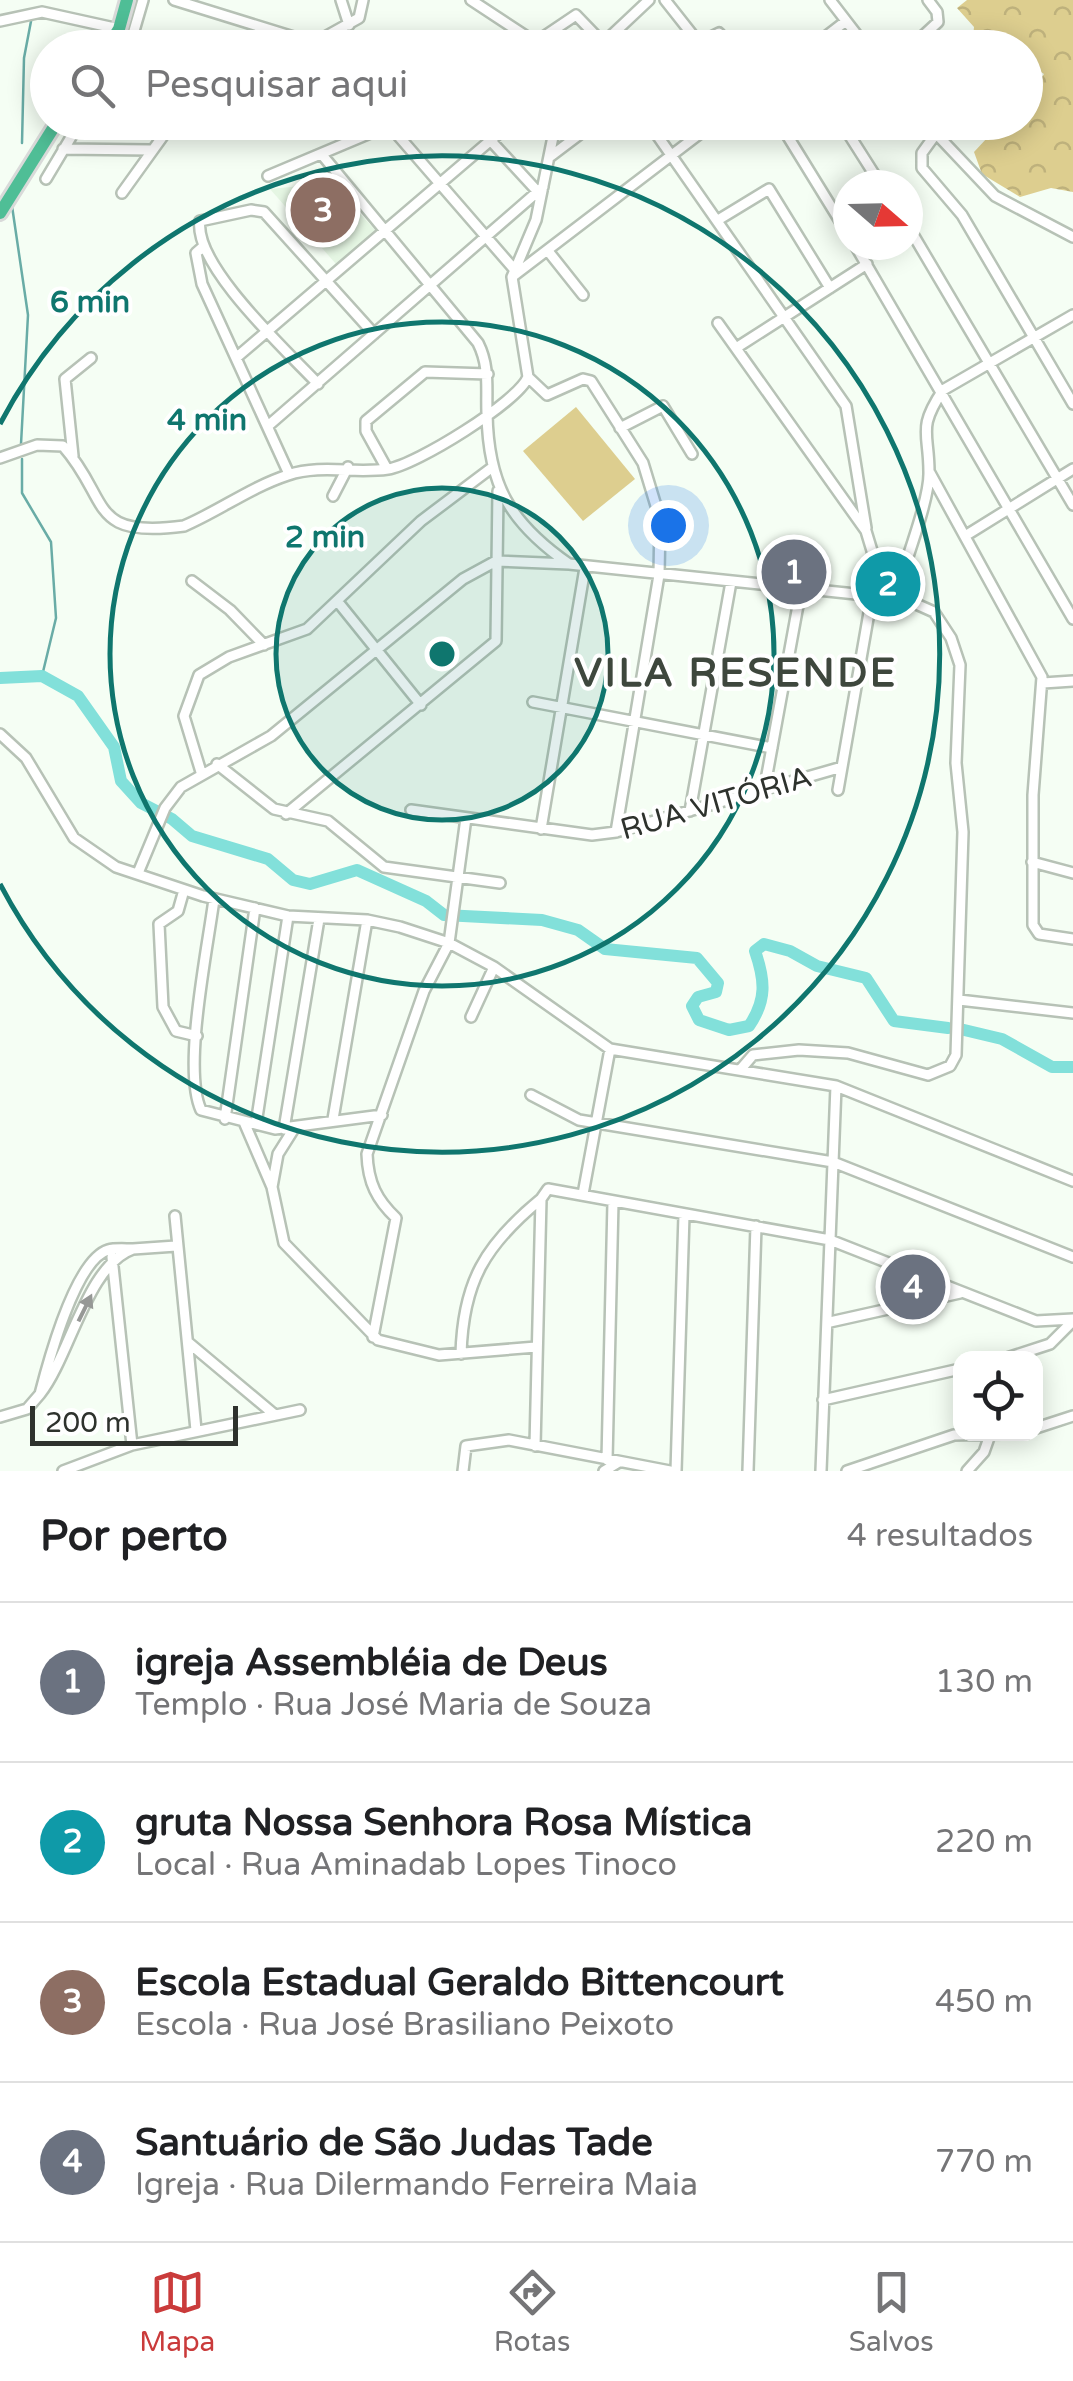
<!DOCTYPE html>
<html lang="pt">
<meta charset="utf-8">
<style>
:root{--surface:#fff;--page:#f2f2f2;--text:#202124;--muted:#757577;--line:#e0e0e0;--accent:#ca3b3b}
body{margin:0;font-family:"Varela Round",sans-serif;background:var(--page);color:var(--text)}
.controls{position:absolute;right:30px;bottom:30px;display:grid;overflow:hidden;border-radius:20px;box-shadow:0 5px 25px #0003}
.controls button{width:90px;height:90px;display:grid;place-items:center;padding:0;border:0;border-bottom:2px solid var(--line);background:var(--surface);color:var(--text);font:50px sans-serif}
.compass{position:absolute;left:833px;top:170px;width:90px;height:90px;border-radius:50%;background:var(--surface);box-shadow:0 5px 25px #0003;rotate:110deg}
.scale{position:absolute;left:30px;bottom:25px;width:208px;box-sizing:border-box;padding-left:10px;border:5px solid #2e322d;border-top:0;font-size:28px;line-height:35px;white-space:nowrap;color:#2e322d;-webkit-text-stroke:8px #fff;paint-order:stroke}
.you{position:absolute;left:668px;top:525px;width:35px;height:35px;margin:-25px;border:8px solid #fff;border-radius:50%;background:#1a73e8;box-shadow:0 0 0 15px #1a73e833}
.badge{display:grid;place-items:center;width:65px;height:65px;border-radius:50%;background:var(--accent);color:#fff;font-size:32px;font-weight:700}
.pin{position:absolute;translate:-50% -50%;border:5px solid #fff;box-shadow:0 2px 10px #0006}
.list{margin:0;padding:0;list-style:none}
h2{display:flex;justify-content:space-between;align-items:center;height:130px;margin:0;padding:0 40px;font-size:42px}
h2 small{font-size:32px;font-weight:400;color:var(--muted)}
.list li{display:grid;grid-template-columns:65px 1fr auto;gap:30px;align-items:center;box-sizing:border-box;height:160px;padding:0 40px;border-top:2px solid var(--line)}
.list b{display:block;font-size:38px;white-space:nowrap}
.list p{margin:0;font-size:32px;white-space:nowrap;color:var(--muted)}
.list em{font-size:32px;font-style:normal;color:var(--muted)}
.icon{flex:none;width:55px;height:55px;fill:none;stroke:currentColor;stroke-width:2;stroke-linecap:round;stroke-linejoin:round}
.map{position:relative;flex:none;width:1073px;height:1471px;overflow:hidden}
.search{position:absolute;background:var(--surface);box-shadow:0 5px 25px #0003;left:30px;right:30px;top:30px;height:110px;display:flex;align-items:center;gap:25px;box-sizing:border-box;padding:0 35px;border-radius:55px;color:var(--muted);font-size:38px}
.sheet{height:770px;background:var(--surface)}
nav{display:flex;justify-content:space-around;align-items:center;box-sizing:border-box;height:140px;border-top:2px solid var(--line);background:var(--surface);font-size:28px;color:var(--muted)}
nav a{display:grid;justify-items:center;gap:5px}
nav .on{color:var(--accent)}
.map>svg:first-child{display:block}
.built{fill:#e5f6e3}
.forest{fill:url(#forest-crowns)}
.pitch{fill:#ddce8f}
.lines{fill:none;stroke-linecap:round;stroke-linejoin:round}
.stream{stroke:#69aca6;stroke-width:2.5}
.river{stroke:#82e0da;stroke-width:12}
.minor-casing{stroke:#b7c2b6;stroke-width:14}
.highway-casing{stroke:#d9dad9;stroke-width:18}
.minor{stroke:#fff;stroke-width:9}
.highway{stroke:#4fbe96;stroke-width:12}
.oneway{fill:#969896}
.ring{fill:none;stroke:#0f766e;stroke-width:5}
.labels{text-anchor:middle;stroke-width:8;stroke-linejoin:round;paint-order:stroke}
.street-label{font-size:30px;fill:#2e322d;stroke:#fff}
.district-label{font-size:40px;font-weight:bold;letter-spacing:2.5px;fill:#3e473d;stroke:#fff}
.centre{fill:#0f766e;stroke:#fff;stroke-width:5}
.ring-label{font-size:30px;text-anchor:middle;font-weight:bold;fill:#0f766e;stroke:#fff;stroke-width:8;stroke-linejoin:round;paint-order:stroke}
</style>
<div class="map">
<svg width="1073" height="1471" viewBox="0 0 1073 1471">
<defs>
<pattern id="forest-crowns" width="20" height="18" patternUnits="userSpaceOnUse" patternTransform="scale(2.5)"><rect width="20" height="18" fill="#ddce8f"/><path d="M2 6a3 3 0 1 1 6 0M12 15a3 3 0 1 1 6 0" fill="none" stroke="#beb17c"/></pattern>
</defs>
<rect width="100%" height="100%" fill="#f5fef4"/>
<path class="built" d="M332,183l44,48 -40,33 -66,-75z"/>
<path class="forest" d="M967,0h106v192l-22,-4 -31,9 -38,-23 -8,-22 27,-29 25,-1v-23l18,-25 -18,-12v-14l-54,-1 2,-20 -17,-19z"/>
<path class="pitch" d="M576,407l59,72 -52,42 -60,-70z"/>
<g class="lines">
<path class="stream" d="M22,143l2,-85 8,-42
M12,206l16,109 -7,129
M22,459v34l29,49 5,76 -14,58"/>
<path class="river" d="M0,678l42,-2 36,20 36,51 7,34 20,22 31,16 20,17 76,23 25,21 17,4 47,-14 69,31 18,14 98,5 36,10 27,19 92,9 21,25 -2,9 -18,5 -6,9 7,14 30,10 20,-4c18,-26 16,-46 6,-75l9,-7 26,7 27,15 49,12 28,43 54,7
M960,1029l42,10 50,28h21"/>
<defs>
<path id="minor" d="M174,0l139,43
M341,0l8,25
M471,0l64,42
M665,0l34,43 20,-10 14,15
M830,0l37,48
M0,21l42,-9 77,17
M129,48l14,-48
M305,48l54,-30 4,-18
M527,48l49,-33 27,28
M598,48l51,-48
M811,48l35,-27
M910,48l28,-26 -1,-10 -9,-12
M648,122l198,284 20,122
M779,122l69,112
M841,122l40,63
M925,122l70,74 78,41
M389,125l125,144
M935,135l-13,18v15l40,47 111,189
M491,141l47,51
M63,149l88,1
M323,156l155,187c12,24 8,45 9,70 1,72 23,110 82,151
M551,156l45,-34
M268,176l126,-53
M46,179l34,-57
M122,193l51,-71
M718,220l51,-31 61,99
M908,226l165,279
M855,245l218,374
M204,246l-8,7 6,31 87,190
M548,251l35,44
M512,277l203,-155
M736,348l131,-84
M237,357l275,-235
M528,377l19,18 36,-16 8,2 52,82 17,56 -1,56 -43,257
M318,384c-30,-32 -125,-119 -118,-163l51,-11 13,2 110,122
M269,425l274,-238
M620,428l43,-22 29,48
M73,456l-8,-77 26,-21
M0,458l37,-13 26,1c48,54 24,93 121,80 35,-15 67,-39 104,-51 34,-11 66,-1 100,-6 28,-4 130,-67 140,-92l-16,-100 24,-57 20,-98
M387,469l-21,-38v-10l59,-49 63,2
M930,473l112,204 -9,118v130l6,9 34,5
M333,496l15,-29
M965,536l108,-67
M192,581l38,29 34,35
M338,602l83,103
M1043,683l30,-2
M533,702l239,46
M0,734l26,24 48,80 42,29 87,29 85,20 79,4 33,7 49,16 45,24 116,82 226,37 237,95
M217,764l57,45 54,12 56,46 116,16
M201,772l-17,-56 15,-41 30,-18 78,-28 114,-108 69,-52
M838,790l32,-183 5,-11 21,-1c8,-31 34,-95 33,-123 0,-40 -12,-43 14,-82l130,-75
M764,791l37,-202
M411,810l181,25 24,-3 226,-65
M690,811l41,-229
M286,814l210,-173 2,-150
M541,829l44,-261
M1032,862l41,11
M138,873l27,-65 16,-21 90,-51 192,-157 33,-18 73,3 306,32 1,-32 -10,-33 -148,-208
M184,890l-6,21 -19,13 4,83 13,24 21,5
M214,899c-6,48 -32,170 -13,211l74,19 107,-14
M959,1000l114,13
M471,1017l23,-50
M740,1070l13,-15 46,-5 49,3 80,22 22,-9 6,-11 7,-223 -7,-69 4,-98 -9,-27 -17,-26 -38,-17
M531,1095l48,25 254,42 240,95
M225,1119l30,-211
M333,1119l34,-199
M244,1122l28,65 6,-33 17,-27
M256,1124l32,-208
M284,1129l35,-210
M272,1187l12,56 94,97 61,15 97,-8
M583,1194l27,-145
M175,1216l21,214
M133,1249l43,-3
M830,1322l130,-29
M373,1337l23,-119c-19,-18 -28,-35 -29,-64l57,-163 25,-48 17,-125
M189,1343l86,72
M461,1354c2,-72 24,-109 80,-155
M1007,1358l43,-14 23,-23
M823,1400l137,-31
M0,1417l27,-8 13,-15c30,-38 47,-129 93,-145 -8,0 -18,-1 -25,1 -33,10 -60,113 -68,144
M1036,1428l37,-12
M132,1445l168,-35
M535,1446l6,-247 7,-10 282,51 206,81 37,-2
M607,1460l6,-258
M63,1471l69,-26 -20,-188
M463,1471l3,-25 43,-6 161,31
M604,1471l15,-9
M676,1471l8,-256
M748,1471l8,-245
M821,1471l15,-385
M847,1471l107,-36 48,-1
M967,1471l17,-19 6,-17"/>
<path id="highway" d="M107,48l12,-19 8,-29
M0,213l57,-91"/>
</defs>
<use href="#minor" class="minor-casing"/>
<use href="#highway" class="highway-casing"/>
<use href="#minor" class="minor"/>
<use href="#highway" class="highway"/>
</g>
<defs><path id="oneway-solid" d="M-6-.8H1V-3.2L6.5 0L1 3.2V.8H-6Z" transform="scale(2.5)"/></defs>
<use class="oneway" href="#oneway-solid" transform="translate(85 1308) rotate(-64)"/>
<circle cx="442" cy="654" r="166" fill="#0f766e" fill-opacity=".12"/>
<g class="ring">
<circle cx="442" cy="654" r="166"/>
<circle cx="442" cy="654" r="332"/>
<path d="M0 424A498 498 0 1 1 0 884"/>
</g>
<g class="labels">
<g class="street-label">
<text transform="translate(716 803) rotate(-16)" y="10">RUA VITÓRIA</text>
</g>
<g class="district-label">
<text x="736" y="686">VILA RESENDE</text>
</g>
</g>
<circle cx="442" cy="654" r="15" class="centre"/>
<g class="ring-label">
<text x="90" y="312">6 min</text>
<text x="207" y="430">4 min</text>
<text x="325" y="547">2 min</text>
</g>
</svg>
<div class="controls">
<button><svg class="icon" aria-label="locate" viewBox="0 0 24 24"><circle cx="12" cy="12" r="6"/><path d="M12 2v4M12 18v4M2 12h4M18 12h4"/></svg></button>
</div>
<svg class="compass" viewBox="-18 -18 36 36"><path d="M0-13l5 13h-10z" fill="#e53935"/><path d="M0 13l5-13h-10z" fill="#757577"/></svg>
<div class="scale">200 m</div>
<div class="you"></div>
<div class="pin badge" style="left:794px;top:572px;background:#6b7280">1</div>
<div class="pin badge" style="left:888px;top:584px;background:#0f9aa8">2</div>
<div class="pin badge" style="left:323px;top:210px;background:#8d6e63">3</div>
<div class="pin badge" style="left:913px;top:1287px;background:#6b7280">4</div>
<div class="search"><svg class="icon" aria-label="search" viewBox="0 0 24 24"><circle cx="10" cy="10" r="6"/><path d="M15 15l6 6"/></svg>Pesquisar aqui</div>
</div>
<section class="sheet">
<h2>Por perto<small>4 resultados</small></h2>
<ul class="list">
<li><span class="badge" style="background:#6b7280">1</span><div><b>igreja Assembléia de Deus</b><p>Templo · Rua José Maria de Souza</p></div><em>130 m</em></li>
<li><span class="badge" style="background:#0f9aa8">2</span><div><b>gruta Nossa Senhora Rosa Mística</b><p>Local · Rua Aminadab Lopes Tinoco</p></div><em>220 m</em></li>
<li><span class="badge" style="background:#8d6e63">3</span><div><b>Escola Estadual Geraldo Bittencourt</b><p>Escola · Rua José Brasiliano Peixoto</p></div><em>450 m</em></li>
<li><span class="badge" style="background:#6b7280">4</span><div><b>Santuário de São Judas Tade</b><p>Igreja · Rua Dilermando Ferreira Maia</p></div><em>770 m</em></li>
</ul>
</section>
<nav>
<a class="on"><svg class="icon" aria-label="map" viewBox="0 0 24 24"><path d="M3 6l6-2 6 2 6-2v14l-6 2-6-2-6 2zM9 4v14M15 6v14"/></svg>Mapa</a>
<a><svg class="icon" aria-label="directions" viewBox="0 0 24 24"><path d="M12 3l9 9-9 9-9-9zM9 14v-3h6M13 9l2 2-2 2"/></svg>Rotas</a>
<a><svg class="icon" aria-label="saved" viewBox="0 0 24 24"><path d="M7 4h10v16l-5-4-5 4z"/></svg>Salvos</a>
</nav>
